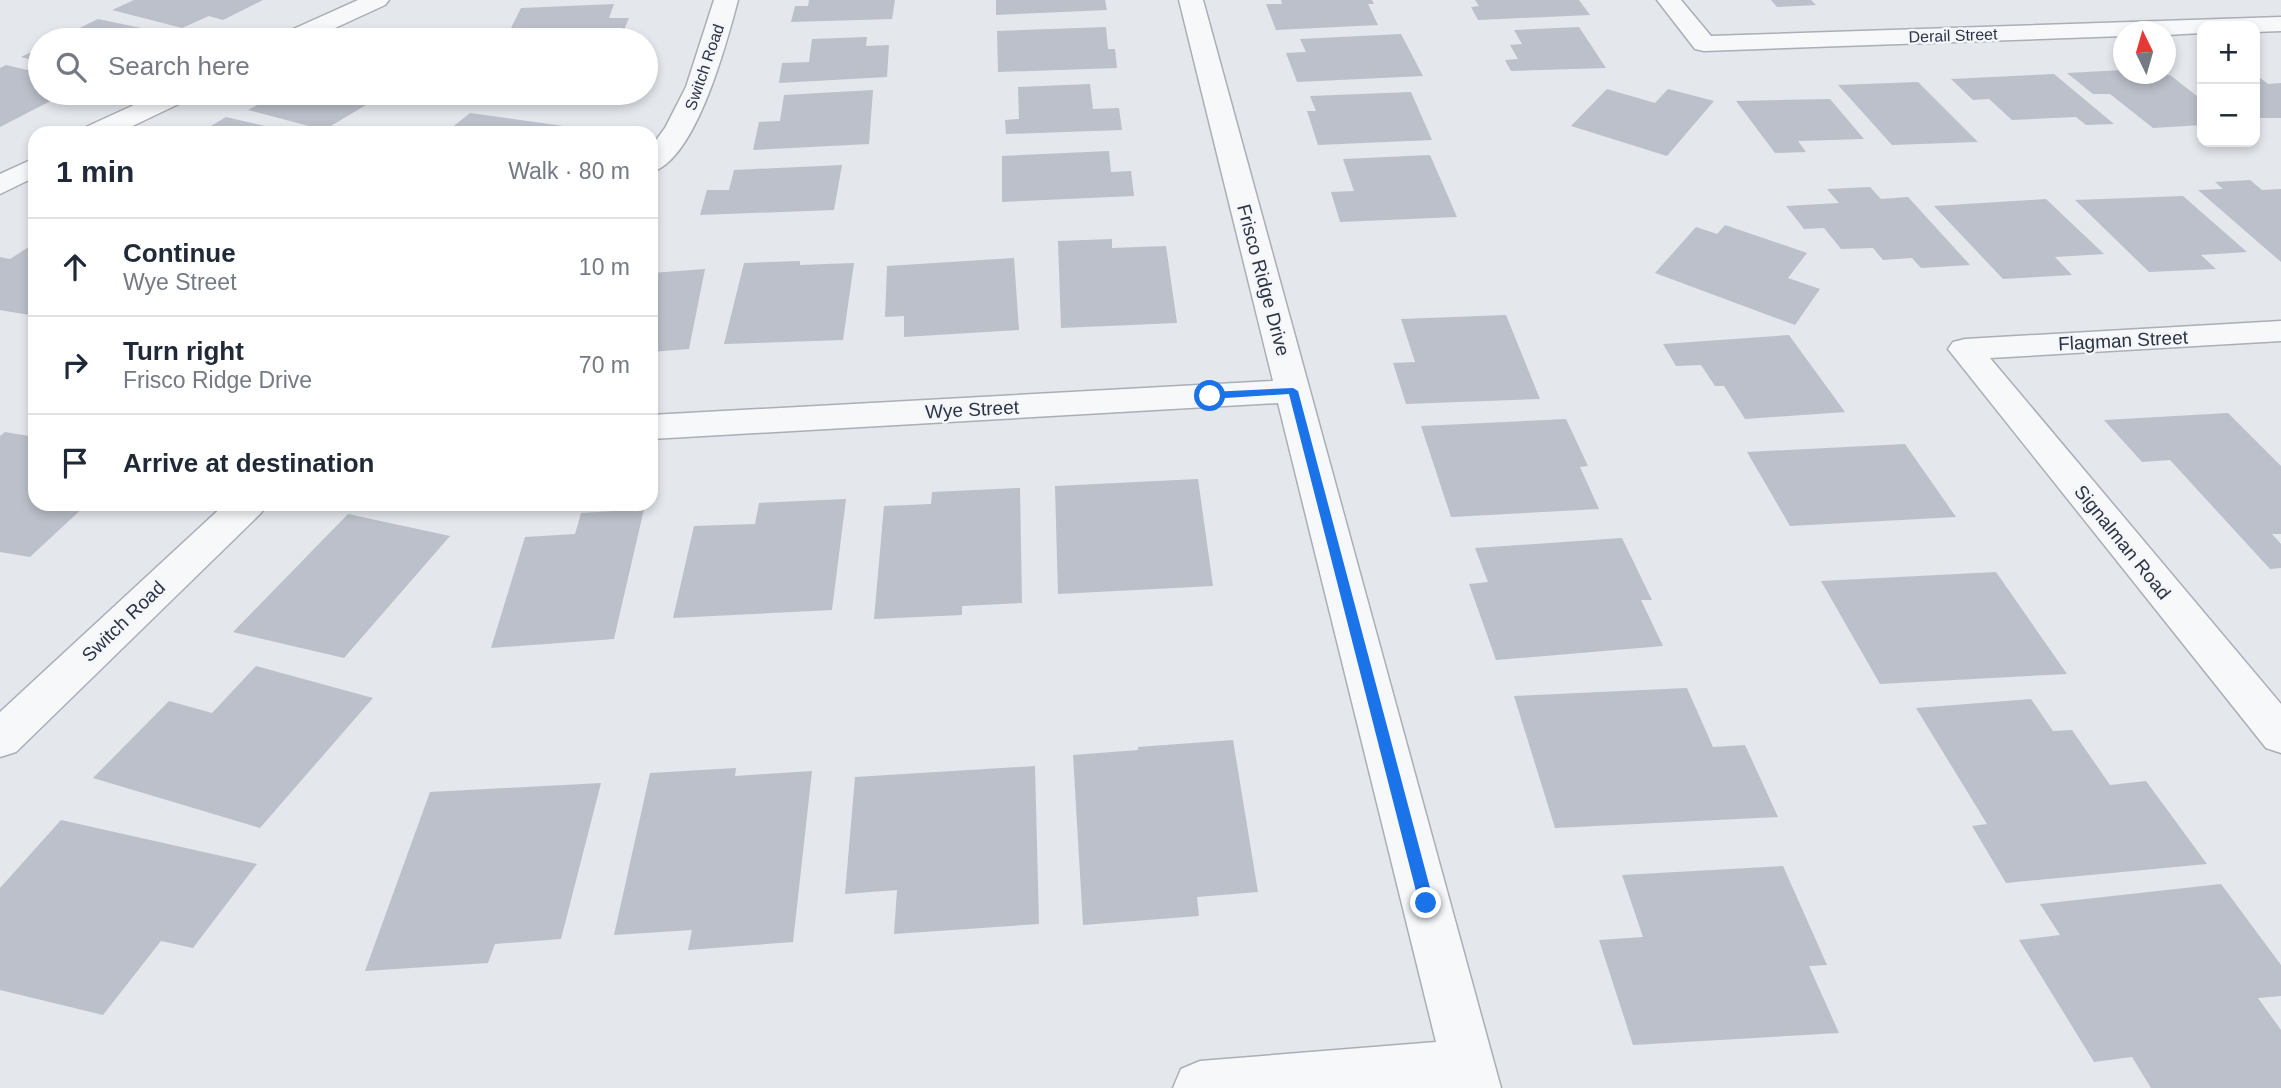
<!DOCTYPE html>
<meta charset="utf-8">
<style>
:root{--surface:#fff;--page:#f6f6f7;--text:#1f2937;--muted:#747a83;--line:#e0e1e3}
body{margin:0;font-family:Arial,sans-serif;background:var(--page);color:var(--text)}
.controls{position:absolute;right:21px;top:21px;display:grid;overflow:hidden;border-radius:14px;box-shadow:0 4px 10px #0003}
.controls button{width:63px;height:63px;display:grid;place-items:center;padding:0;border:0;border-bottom:2px solid var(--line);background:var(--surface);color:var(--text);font:35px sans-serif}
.compass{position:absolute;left:2113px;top:21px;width:63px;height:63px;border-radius:50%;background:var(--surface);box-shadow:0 4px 10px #0003;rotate:355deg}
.stop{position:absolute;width:21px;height:21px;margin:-16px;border:5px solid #1a73e8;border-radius:50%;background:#fff}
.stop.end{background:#1a73e8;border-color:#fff;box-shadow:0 2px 7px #0008}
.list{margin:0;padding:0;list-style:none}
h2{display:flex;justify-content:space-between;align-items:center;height:91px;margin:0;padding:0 28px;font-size:30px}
h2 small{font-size:23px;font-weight:400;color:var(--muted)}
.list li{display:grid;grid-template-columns:46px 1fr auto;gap:21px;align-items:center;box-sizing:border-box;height:98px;padding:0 28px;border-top:2px solid var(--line)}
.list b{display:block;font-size:26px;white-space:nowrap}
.list p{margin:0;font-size:23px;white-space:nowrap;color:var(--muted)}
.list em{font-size:23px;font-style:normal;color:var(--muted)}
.icon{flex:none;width:38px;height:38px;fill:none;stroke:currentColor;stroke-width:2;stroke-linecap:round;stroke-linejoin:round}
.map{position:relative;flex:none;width:2281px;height:1088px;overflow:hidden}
.search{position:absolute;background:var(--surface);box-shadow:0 4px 10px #0003;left:28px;top:28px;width:630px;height:77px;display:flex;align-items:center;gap:18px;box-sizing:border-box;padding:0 24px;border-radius:38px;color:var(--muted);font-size:26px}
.panel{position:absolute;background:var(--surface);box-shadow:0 4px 10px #0003;left:28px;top:126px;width:630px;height:385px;border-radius:21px}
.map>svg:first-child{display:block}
.building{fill:#bbc0ca}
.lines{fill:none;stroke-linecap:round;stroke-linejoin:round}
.minor-casing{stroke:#a9aeb7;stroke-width:3}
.minor{fill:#f7f8fa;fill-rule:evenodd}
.route{fill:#1a73e8}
.labels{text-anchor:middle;stroke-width:5;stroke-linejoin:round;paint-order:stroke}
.far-street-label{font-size:16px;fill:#2b3445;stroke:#f4f6f9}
.street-label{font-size:19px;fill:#2b3445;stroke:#f4f6f9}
</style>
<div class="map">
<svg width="2281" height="1088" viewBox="0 0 2281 1088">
<rect width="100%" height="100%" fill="#e4e7ec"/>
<path class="building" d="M134,0h129l-40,20 -14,-4 -27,12 -70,-18z
M809,0h86l-3,19 -101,3 4,-16h13z
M996,0h109l2,10 -111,5z
M1281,0h91l2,4h-6l10,21 -102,5 -10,-26h16z
M1475,0h104l11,15 -112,5 -7,-13 8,-1z
M1771,0h40l5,5 -39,2z
M614,4l-5,14h20l-7,17 -117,5 16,-32z
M98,19l86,18 -5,3h-124z
M1106,27l2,22h7l2,19 -119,4 -1,-41z
M1579,27l27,41 -95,3 -6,-11 13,-1 -8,-14 12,-1 -8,-14z
M1401,34l22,42 -126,6 -11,-29 20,-1 -6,-13z
M867,37l-1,9 23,-1 -2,32 -108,6 3,-20 27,-1 3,-23z
M40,48v14l-19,-5z
M6,65l34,8v20h26l-66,34v-59z
M2123,70l8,7 39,-2 32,25v25l-49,3 -43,-34h-17l-26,-21z
M2054,74l60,50 -28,1 -10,-8 -64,3 -23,-21 -16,1 -22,-21z
M2255,74l13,10 13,-1v35h-26z
M1918,82l60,60 -86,3 -54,-60z
M1090,84l3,25 26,-1 3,22 -116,4 -1,-14 14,-1 -1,-32z
M1607,89l48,14 13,-14 46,12 -47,55 -96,-30z
M873,90l-4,54 -116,6 6,-28 21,-1 4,-26z
M1411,92l21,48 -114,5 -11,-34h9l-6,-15z
M280,93h106l-62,37 -76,-20z
M467,93h127l-2,5 -131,4z
M1830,99l34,40 -66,2 8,11 -31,1 -39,-52z
M470,113l100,14 -7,6h-118z
M226,117l65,15 -1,1h-91z
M1109,151l2,21 20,-1 3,25 -132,6v-46z
M1430,155l27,62 -117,5 -9,-30 23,-1 -11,-32z
M842,165l-8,45 -134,5 7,-25h22l5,-20z
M2250,180l12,10 19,-1v73l-83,-72 25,-1 -8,-7z
M1870,187l11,12 27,-2 62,68 -49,3 -9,-10 -29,2 -10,-12 -32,1 -17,-21 -20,1 -18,-23 53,-3 -12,-14z
M2183,196l64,56 -46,3 15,14 -67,3 -74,-72z
M2046,199l58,55 -49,3 17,18 -69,4 -69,-73z
M1725,225l82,28 -19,25 32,11 -25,36 -140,-52 41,-46 21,7z
M1112,239v9l54,-2 11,77 -116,5 -3,-87z
M35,243v73l-35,-6v-53l10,2z
M1014,258l5,72 -115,7v-21l-19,1 2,-51z
M800,261v4l54,-2 -11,77 -119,4 20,-81z
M705,269l-16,80 -38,3v-79z
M1506,315l34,84 -134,5 -13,-41 22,-1 -14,-43z
M1789,335l56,77 -100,7 -21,-33h-9l-14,-21 -25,1 -13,-22z
M2228,413l53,53v68h-9l9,10v24l-11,1 -100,-109 -28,2 -38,-42z
M1566,419l22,47 -8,1 19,42 -148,8 -30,-91z
M5,432l30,5v67h52l-57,53 -30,-5v-116z
M1905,444l51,73 -166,9 -43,-74z
M1198,479l15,107 -155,8 -3,-108z
M1020,488l2,115 -60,3v9l-88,4 10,-113 47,-2 1,-12z
M846,499l-14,111 -159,8 21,-92 61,-2 4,-21z
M644,509l-30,130 -123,9 34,-111 50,-3 6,-21z
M348,514l102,22 -106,122 -111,-26z
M1622,538l30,62h-11l22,46 -167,14 -27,-76 19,-2 -13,-34z
M1996,572l71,102 -187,10 -59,-103z
M256,666l117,32 -113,130 -167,-50 76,-77 43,12z
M1687,688l26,59 32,-2 33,72 -223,11 -41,-132z
M2031,699l22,32 19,-1 38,55 36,-4 61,83 -201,19 -34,-57 15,-2 -71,-116z
M1233,740l25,152 -61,5 2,19 -116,9 -10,-170 65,-5v-3z
M1035,766l4,158 -145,10 3,-44 -52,4 10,-117z
M736,768l-1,8 77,-5 -19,171 -105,8 4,-20 -78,5 36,-162z
M601,783l-40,156 -66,5 -7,19 -123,8 65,-179z
M61,820l196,44 -64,84 -32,-7 -58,74 -103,-25v-102z
M1783,866l44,99 -18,1 30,67 -206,12 -34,-105 44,-3 -21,-62z
M2221,884l60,81v31l-23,2 23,32v58h-130l-19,-31 -38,5 -75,-122 41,-5 -20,-31z"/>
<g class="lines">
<defs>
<path id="minor" d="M358,0h31l-4,5 -76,35h-32l3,-5z
M714,0h24c-11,41 -42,161 -87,172v-25l14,-19 21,-41z
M1179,0h24l298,1088h-328l8,-19 19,-8 236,-19 -158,-639 -627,36v-24l622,-34z
M1657,0h24l30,36 570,-19v14l-26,1v-6h-53v7l-36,2v-3h-42v4l-420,15 -9,-2z
M160,93h33l-4,6 -71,34h-36l4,-6z
M35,158v19l-35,17v-20z
M2281,321v20l-291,17 291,346v49l-15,-5 -318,-399 5,-7 12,-3z
M225,504h42l-6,9 -245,239 -16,5v-45z"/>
</defs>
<use href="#minor" class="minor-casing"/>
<use href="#minor" class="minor"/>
</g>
<path class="route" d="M1293,388l5,3 136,512 -8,7 -7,-7 -130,-509 -79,5 -5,-3 5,-4z"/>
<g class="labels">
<g class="far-street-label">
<text transform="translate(1953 35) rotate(-2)" y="6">Derail Street</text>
<text transform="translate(704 67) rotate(-71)" y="6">Switch Road</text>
</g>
<g class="street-label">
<text transform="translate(1264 280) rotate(75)" y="7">Frisco Ridge Drive</text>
<text transform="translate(2123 340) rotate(-3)" y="7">Flagman Street</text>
<text transform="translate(972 409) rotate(-3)" y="7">Wye Street</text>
<text transform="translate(2123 542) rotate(51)" y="7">Signalman Road</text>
<text transform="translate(123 621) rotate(-44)" y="7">Switch Road</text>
</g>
</g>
</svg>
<div class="controls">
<button>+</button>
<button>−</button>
</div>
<svg class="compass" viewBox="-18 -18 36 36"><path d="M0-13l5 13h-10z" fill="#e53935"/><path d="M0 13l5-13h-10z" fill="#747a83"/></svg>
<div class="stop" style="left:1210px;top:396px"></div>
<div class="stop end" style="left:1426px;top:903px"></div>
<div class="search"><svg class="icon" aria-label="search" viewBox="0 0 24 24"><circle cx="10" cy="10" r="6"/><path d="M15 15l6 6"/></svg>Search here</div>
<section class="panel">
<h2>1 min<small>Walk · 80 m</small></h2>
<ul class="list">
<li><svg class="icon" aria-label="ahead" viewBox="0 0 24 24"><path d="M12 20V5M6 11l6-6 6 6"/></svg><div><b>Continue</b><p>Wye Street</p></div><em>10 m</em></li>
<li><svg class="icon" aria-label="right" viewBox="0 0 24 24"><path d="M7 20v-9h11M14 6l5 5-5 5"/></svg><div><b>Turn right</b><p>Frisco Ridge Drive</p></div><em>70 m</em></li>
<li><svg class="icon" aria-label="arrive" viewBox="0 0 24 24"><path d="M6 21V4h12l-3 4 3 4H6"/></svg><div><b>Arrive at destination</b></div></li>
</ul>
</section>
</div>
